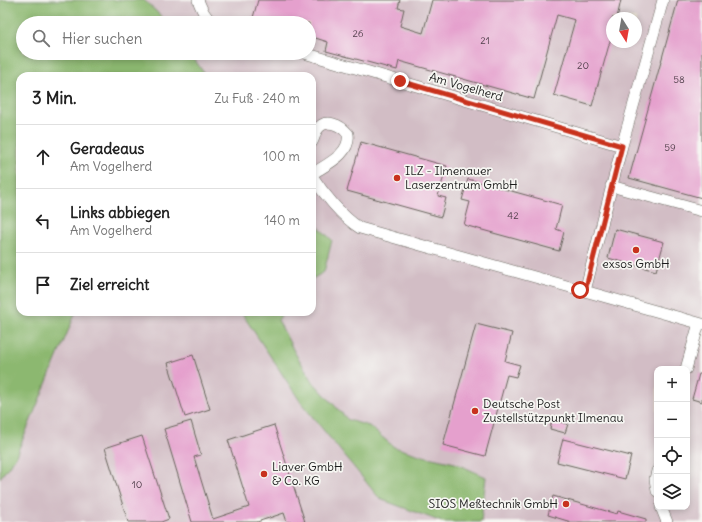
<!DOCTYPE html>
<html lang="de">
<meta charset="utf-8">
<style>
:root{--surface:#fff;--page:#f2f2f2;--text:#222;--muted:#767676;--line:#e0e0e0}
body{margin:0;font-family:Delius,sans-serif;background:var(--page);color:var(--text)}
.controls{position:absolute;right:12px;bottom:12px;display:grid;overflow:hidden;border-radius:8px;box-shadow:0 2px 6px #0003}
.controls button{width:36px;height:36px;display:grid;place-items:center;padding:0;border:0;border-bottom:1px solid var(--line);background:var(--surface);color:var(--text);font:20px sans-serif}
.compass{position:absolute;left:606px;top:12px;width:36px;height:36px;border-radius:50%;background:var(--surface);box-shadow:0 2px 6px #0003;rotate:169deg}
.stop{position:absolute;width:12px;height:12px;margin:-9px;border:3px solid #c8321e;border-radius:50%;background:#fff}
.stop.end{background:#c8321e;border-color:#fff;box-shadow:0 1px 4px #0008}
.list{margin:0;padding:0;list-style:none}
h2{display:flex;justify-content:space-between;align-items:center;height:52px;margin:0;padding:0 16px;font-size:17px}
h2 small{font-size:13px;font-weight:400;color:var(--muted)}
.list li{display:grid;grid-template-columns:26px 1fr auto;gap:12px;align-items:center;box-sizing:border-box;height:64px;padding:0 16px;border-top:1px solid var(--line)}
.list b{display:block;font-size:15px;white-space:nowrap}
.list p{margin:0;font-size:13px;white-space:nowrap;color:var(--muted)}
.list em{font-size:13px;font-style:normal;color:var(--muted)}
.icon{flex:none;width:22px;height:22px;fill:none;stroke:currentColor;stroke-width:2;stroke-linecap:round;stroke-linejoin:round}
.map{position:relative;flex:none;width:702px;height:522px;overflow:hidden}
.search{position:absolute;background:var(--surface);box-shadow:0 2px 6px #0003;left:16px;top:16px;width:300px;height:44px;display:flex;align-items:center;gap:10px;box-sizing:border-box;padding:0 14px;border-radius:22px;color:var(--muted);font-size:15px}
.panel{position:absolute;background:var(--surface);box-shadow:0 2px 6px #0003;left:16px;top:72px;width:300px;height:244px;border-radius:12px}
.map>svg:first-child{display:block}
.industrial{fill:#d2bdc5;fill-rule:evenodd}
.forest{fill:#8cb870;stroke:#546a46}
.building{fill:#e5a0cd}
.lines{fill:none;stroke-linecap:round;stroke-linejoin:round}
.street-casing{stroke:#67635b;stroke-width:12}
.street{stroke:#fff;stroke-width:11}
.route{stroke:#c8321e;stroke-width:5}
.poi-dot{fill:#c8321e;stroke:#f6f6f2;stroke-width:1.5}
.labels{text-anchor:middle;stroke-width:3.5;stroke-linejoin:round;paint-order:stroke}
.number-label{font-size:10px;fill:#4e3d48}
.street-label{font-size:12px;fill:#1c1c1c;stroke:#f6f6f2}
.poi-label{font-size:12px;fill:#1c1c1c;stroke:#f6f6f2;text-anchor:start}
</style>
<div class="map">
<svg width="702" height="522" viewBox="0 0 702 522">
<rect width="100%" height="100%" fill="#f6f6f2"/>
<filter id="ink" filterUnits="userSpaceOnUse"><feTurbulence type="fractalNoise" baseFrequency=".025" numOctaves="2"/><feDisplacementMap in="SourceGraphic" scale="8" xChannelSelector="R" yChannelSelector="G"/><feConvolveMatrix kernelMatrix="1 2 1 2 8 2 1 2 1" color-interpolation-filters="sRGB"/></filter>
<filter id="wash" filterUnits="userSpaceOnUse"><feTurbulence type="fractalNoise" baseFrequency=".012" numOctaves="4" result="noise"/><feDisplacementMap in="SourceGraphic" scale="16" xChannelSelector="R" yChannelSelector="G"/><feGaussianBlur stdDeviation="0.9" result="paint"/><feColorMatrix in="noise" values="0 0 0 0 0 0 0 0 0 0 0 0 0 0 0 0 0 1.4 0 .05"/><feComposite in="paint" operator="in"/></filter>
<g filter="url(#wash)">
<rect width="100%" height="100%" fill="#f2e6cf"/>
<path class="industrial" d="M44,0h658v522h-702v-44l15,-20 61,-146h236v-236h-244l-4,-23h245v-30h-251zM612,18h24v24h-24zM657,369h30v138h-30z"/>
<path class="forest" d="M0,0h144l17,16 6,7h-144v30h167l16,23h-186v236h56l-61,146 -15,20z
M312,221l20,19 -8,32 -12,7z
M241,312h43l-6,8 17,33 19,30 34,37 21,6 25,21 29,9 32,7 31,14 -5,45h-39l-62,-23 -78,-95z"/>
<g id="blocks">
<path class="building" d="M258,0h142l-2,8 6,1 -4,17 23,7 9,-33h189l-4,18h-5v16l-20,72 -38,-11 21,-75 -18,-5 -23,84 -135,-38 -2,9 -71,-19 2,-9 -19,-6v-13h-49l-8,-2z
M678,0h24v198l-73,-20z
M361,142l86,24 -9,30 8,2 -5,19 -94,-26z
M468,179l94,26 -6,24 8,3 -5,19 -95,-26 6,-23 -8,-2z
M615,229l49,13 -8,29 -48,-13z
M476,324l36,9 -7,28 15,4 -4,12 -9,-2 -22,81 -42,-11z
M193,355l17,54 -25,8 -17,-54z
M699,374h3v28l-10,-3z
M552,420l16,4 -3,9 -15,-4z
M191,421l10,34 -7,2 19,62 36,-12 -21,-67 46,-15 31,97h-18l-3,-9 -27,9h-65l-28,-93z
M142,436l27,83 -8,3h-33l-23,-74z
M563,439l68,17 -6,23 -68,-17z
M553,496l64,18 1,-3 28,8v3h-75l-23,-7z"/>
</g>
</g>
<g filter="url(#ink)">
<use href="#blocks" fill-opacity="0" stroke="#67635b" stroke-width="1"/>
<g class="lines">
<defs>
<path id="street" d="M198,0c4,10 7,17 15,23
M304,53l318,93
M312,142c2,-3 3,-9 5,-12 8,-13 24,-5 31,4 3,20 -21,30 -36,40
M312,176c11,17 31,42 48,52l342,96
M611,186l91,25
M585,291l37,-145 41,-146
M686,369l13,-46
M657,471l-2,8 2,12
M661,507l6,15"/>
</defs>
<use href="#street" class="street-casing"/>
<use href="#street" class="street"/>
</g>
</g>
<g class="lines" filter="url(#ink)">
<path class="route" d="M400,81l222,65 -37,145 -5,-1"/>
</g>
<g class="poi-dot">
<circle cx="397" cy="178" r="4"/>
<circle cx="636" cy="250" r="4"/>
<circle cx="475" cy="411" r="4"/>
<circle cx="264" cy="474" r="4"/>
<circle cx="566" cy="504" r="4"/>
</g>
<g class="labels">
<g class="number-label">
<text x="358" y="37">26</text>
<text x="485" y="44">21</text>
<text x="583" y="69">20</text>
<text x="679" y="83">58</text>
<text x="670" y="151">59</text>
<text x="513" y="219">42</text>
<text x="137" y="488">10</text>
</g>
<g class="street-label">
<text transform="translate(466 87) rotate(16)" y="4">Am Vogelherd</text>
</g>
<g class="poi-label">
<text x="405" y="175">ILZ - Ilmenauer<tspan x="405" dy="14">Laserzentrum GmbH</tspan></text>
<text x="636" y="268" text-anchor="middle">exsos GmbH</text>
<text x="483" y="408">Deutsche Post<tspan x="483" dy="14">Zustellstützpunkt Ilmenau</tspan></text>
<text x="272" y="471">Liaver GmbH<tspan x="272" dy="14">&amp; Co. KG</tspan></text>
<text x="558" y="508" text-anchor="end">SIOS Meßtechnik GmbH</text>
</g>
</g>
</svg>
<div class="controls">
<button>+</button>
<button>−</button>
<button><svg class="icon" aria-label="locate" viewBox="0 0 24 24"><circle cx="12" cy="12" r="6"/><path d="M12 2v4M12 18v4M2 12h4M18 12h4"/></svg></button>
<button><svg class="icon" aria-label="layers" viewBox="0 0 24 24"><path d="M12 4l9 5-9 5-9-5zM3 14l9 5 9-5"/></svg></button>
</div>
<svg class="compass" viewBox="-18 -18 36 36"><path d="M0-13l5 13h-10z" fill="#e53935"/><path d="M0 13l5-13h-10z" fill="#767676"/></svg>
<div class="stop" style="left:580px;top:290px"></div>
<div class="stop end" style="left:400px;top:81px"></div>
<div class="search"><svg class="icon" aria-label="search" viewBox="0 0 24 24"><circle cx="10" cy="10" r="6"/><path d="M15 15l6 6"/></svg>Hier suchen</div>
<section class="panel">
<h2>3 Min.<small>Zu Fuß · 240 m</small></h2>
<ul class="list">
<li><svg class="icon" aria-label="ahead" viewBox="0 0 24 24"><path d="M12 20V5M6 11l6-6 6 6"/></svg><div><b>Geradeaus</b><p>Am Vogelherd</p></div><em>100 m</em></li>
<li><svg class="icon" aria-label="left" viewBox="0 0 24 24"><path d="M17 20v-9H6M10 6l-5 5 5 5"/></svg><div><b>Links abbiegen</b><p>Am Vogelherd</p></div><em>140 m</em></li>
<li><svg class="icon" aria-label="arrive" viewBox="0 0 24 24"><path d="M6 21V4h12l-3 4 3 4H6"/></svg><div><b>Ziel erreicht</b></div></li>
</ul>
</section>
</div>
